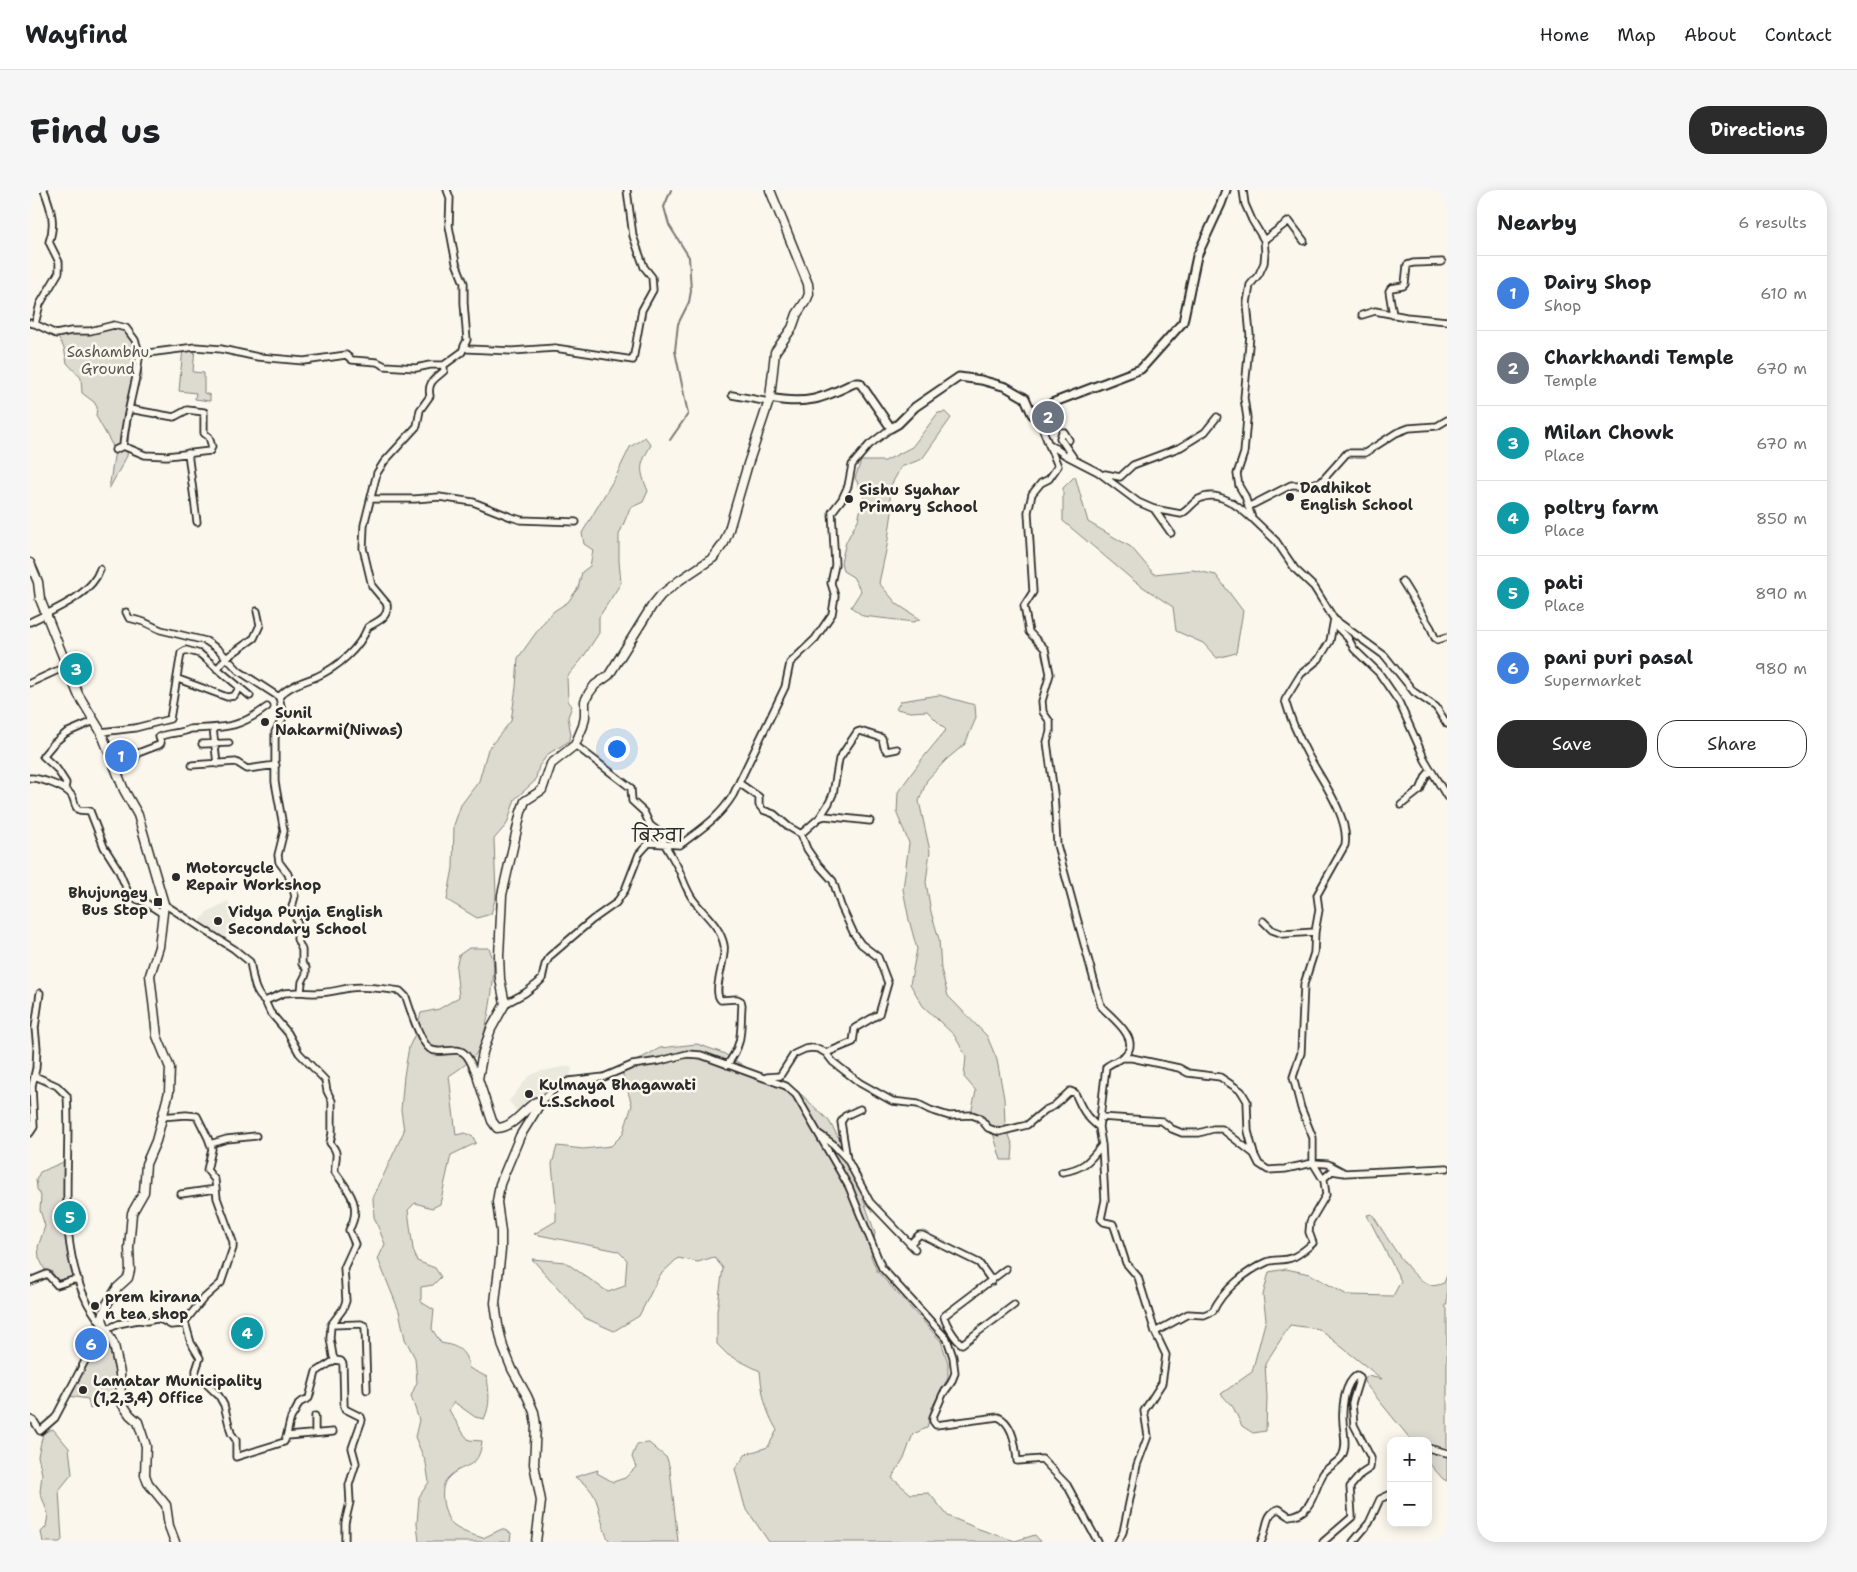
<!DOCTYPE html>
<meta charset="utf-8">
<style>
:root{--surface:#fff;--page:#f6f6f6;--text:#202124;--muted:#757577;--line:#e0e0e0;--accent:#2b2b2b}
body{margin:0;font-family:"Shantell Sans","Playpen Sans Deva",sans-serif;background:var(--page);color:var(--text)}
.controls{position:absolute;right:15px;bottom:15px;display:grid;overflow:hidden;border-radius:10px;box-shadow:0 2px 12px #0003}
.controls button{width:45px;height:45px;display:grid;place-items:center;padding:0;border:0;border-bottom:1px solid var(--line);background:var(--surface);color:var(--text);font:25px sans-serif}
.you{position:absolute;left:586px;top:558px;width:18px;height:18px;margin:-12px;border:4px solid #fff;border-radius:50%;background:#1a73e8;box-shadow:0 0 0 8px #1a73e833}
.badge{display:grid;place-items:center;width:32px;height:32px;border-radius:50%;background:var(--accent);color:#fff;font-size:16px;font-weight:700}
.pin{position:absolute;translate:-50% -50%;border:2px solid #fff;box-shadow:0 1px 5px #0006}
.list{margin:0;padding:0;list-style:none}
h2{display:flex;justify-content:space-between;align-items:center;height:65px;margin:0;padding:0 20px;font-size:21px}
h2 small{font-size:16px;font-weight:400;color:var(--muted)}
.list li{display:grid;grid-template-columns:32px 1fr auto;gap:15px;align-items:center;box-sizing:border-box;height:75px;padding:0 20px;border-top:1px solid var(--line)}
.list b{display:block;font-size:19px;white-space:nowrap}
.list p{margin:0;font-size:16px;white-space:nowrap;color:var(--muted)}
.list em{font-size:16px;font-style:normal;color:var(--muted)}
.actions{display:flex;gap:10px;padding:15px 20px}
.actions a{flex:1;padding:11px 0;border:1px solid var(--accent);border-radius:20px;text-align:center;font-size:18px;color:var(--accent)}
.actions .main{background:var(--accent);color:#fff}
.map{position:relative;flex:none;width:1417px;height:1352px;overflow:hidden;border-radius:20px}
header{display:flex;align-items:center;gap:30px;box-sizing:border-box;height:70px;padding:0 25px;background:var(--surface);border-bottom:1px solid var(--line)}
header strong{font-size:24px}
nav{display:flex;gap:28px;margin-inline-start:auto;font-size:18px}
.intro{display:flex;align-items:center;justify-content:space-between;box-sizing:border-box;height:120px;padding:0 30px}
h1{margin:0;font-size:35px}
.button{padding:12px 22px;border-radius:20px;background:var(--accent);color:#fff;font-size:18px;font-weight:700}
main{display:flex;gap:30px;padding:0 30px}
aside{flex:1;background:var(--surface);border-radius:20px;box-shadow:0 2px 12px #0003}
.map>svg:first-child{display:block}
.built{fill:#ebe8de}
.green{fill:#dddad0;stroke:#84827e}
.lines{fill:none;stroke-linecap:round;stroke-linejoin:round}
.stream{stroke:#7b7a75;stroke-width:2}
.minor-casing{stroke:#2b2b2b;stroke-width:9}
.tertiary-casing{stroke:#2b2b2b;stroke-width:11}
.secondary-casing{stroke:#2b2b2b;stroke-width:11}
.minor{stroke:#fbf7ec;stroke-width:5.5}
.tertiary{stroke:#fbf7ec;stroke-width:7}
.secondary{stroke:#fbf7ec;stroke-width:8}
.poi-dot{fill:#2b2b2b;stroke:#fbf7ec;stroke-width:2}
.labels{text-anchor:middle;stroke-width:5;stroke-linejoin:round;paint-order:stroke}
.park-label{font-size:15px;fill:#585754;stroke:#fbf7ec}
.poi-label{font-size:15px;font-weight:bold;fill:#2b2b2b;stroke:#fbf7ec;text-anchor:start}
.quarter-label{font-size:18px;fill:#2b2b2b;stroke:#fbf7ec}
</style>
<header>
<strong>Wayfind</strong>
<nav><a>Home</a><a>Map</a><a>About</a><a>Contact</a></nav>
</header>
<div class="intro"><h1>Find us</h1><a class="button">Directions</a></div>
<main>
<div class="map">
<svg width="1417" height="1352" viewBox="0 0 1417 1352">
<rect width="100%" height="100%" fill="#fbf7ec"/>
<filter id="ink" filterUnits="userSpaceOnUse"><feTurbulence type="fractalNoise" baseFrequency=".02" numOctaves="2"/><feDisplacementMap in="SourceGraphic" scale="10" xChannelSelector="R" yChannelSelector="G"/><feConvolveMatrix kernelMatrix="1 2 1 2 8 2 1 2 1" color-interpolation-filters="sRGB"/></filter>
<g filter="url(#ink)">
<path class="built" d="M198,711l8,19 -10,14 -3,6 -23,-19 7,-9z
M538,876l4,2 -2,9 -20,10 -19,18 -12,9 -10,-13 19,-24 9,-5z"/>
<path class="green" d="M84,135l12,3 14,23 2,26 -8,19 1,14 -3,5 -3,16 -2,25 -18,33 6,-39 -19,-34 1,-9 -3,-5 -12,-9 -1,-15 -14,-15 -3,-15 -8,-14z
M165,157l-2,25 11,1v20l6,2v6l-15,-2 1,-6 -17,-2 4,-43z
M915,222l6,6 -29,41 -21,8 -12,22 3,23 -5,34 -8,37 18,21 23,15 -6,3 -51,-6 -12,-9 10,-16 -8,-14 -10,-6 -2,-9 5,-20 12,-22 6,-24 -9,-18 6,-17h24l27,-14 26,-34z
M615,247l6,8c-12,21 -12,24 -3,46l-5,11 -13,6 -11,27v26l2,22 -22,34v16l-17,26 -15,18 1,24 4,5 -4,11 3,18 -3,7 -20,12 -9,12 -4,15 -20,18 -8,25 -13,15 2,57 -5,18 -14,4 -30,-18 6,-32 1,-43 7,-20 18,-24 9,-32 23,-28 5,-34 2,-29 25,-35 11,-12 14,-9 10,-14 4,-16 8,-6 3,-16 -9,-6 -2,-11 35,-59 13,-27z
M1045,286l13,46 43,25 23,27 39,-4 23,5 27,36 -7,42 -19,5 -14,-15 -27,-12 -3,-24 -39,-26 -71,-60v-33z
M909,505l36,10 1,13 -11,26 -18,15 -20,21 -8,21 11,50 -4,31 5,30 8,27 2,30 7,27 39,40 10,24 7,38 1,26 8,22 -1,14h-11l-11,-37h-13l-5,-14 4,-18 -12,-14 2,-21 -12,-21 -31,-29 -13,-22 7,-35 -8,-29 -6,-31 6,-46 -12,-29 1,-22 24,-33 24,-29 -19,-19 -16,1 -15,-3 5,-8z
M439,758h20c1,3 3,7 4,11 3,19 -6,74 -15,91 -5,11 -19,19 -29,26l7,59 9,-2 8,4 3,6 -25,12 -11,49 -8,4 -17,-5 -7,7 5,39 4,12 18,7 6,9 -8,8 -12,2v15l13,8 -2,19 9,14c17,3 25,7 28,25l18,9c2,15 4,28 -3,42l-9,-2 -21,-15 -5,8 14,23 6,7 13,1c-3,31 -19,20 -35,38 -9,10 -3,39 7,47 8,6 19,9 29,12l19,-9 9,4 -1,9h-91l-2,-19 2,-26 10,-15 -3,-19 -11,-26 4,-17 -8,-24 6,-14 -2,-24 -10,-19 -6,-28 -21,-52 7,-15 -11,-27 -1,-19 31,-67 -3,-21 3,-34 5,-29 6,-13 6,-21 18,-4 20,-12 -3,-29 3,-13z
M667,854l26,9 47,29 32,13 27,26 30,52 5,28 11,32 -4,23 6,15 64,70 7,22v15l-16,29 -5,21 -14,6 -8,22 -13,22 19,16 18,-1 19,23 31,13 36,12 20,-6 6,7h-272l-24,-35 -10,-38 11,-15 22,-7 9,-17c-12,-19 -15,-37 -17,-59l-32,-16 -11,-11v-33l6,-43 -9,-11 -16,5 -20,-4 -18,17 -21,41 -25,15 -29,-13 -53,-59 33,3 43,30 17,-6 2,-26 -9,-9 -84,-17 22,-13v-17l-4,-40 5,-18 26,3 28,-3 12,-12 9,-29 -11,-36 39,-21z
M38,970l-5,42 15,75 -20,3 -7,-9 -6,-1 -6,-12 -1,-11 7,-21 -5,-16 1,-14 -4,-7 -1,-9 4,-8z
M1342,1024c12,18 36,62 56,70 6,3 10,1 16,-1l3,-8v28l-2,3 2,3v172l-4,-2 -15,-17v-21h-16l-48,-59 3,-6 15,3 -63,-50 -29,-4 -25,39 2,33 -1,34 -13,2 -11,-7 -9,-19 -12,-13 31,-22 14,-53 -3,-24 6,-23 17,-3 24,5 37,21 46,1 8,-15 -34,-66z
M76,1145l15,63 -31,11 -2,-10 -20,-3 20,-36z
M23,1239l16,19 3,26 -13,16 3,50 -2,2h-17l-2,-10 5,-5 2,-13 -8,-22 2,-18 -4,-18 5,-23z
M619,1253l18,15 3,11 8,73h-68c-11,-16 -8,-41 -22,-55 -4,-4 -9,-7 -13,-10l23,-7 -1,3 16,9 12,-4 11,-11 -4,-10 5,-13z"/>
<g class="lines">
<path class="stream" d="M640,250l18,-26 -13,-63 3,-27 11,-22 2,-11 -2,-34 -20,-32 -5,-18 7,-17"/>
<defs>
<path id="minor" d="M417,0l3,8 -1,28 7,37 8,20v20l3,37 -3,6
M1234,50l25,-19 15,20
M1332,125l13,-4 31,6 41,4
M1363,125l-4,-24 2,-3 12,-2 2,-2 2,-19 6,-2 29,-1
M0,133l5,1 5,-20 19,-32v-10l-10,-20c7,-18 2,-34 -5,-52
M5,134l21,10 15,-3h19l24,-6 12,3 9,12 5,14 55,-7 26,2 37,8 46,4 42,-6 6,5 25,2 8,4 31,2 14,-3h14l18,-13 2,-6 4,3 44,2 43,-3 78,12 9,-50 11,-20 -1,-13 -8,-10 -11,-31 -6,-46
M414,175v6c-9,8 -17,11 -14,25l-10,14 -3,16 -33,36 -7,11 -13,52 -1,23 9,38 15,18c2,14 -9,17 -19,23 -9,22 -30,40 -52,50 -13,5 -28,9 -37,20l4,17 -1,6 -7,12v50l9,49 -6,24 1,7 9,12 7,22 -3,11 6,18 -1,14 5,11v14l4,4v6l-4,8 -1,10c17,3 32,-1 48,-4 13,-2 38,1 51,3l6,6c4,12 14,45 24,52 11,7 27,-5 36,6 5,6 9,17 12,24
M702,205l37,7
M1010,232l8,21 17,12 33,17 40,30 16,7 27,5c8,-4 11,-11 18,-15 19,-10 39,7 52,19
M1039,250l-5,-8h-2l-2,6 13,19
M1018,253l10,23 -9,13 -8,4 -9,11 -4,18 5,80 -9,14 5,26 16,17 5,25 -8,27 1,11 7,10v10l-3,10 7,51 3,52 44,161c8,10 40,32 25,48 -5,6 -14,8 -20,13l-7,60 3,18 3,55 -4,19 3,3 9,2 2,5 11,34 12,14 17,55 11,23 -4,28 -18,28 4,25 -11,29 -14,67 -5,10
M93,256l22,9 22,1 43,-5 2,-4 -3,-10 -5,-4v-21l-17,-2 -13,7 -45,-8
M85,260l8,-4c2,-24 8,-46 13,-69 2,-8 2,-15 4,-23
M158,263l9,69
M1075,284l15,3 13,-12 48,-18 24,-15 12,-15
M341,309h44l24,-2 34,5 38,15 10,3 55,2
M1218,317l43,-22h15l15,-3 26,-29h18l31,-20 13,-5 28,-2 10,-6
M1124,319l17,24
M1372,391l29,47 4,10 3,2 9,-3
M96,422l3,6 15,4 17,8 45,11 13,9 20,21 40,26
M1304,429l51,37 29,36 22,15 11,17
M0,432c23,-12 61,-26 70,-53
M1304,434l14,14 6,11 25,24 20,29 26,58 22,37
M187,479l9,-11 28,-20 6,-13 -3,-14
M148,489l49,18 7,-1 6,-9
M0,493l37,-17
M183,538l4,36
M71,542l34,-4 35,-9 11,-66 5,-3 14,4 50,42
M172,554l27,-1
M545,555l56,43 1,13 12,11 6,13 13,10 1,8c5,9 11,18 15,27 4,9 7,19 13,28 11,16 28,27 32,47 3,13 -13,47 -3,55l16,-1 4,2 1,4c-2,26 2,38 -15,60
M162,575l44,-3 11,7 29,-4
M84,576l21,-7 3,-6 21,-8 2,-2 -2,-6c10,-5 22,-3 31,-8 35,-2 48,0 77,-22
M0,588c10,0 37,9 42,18 3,4 2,12 7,14 3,1 8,0 11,1l14,36 14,22 10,23 10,8 5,1 20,13
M709,593l20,14v8l4,5 11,4 15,13 12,7
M35,598l1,-5 -9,-14 -14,-13 11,-13 12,-10 28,-12
M1371,615l19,-15 6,-14 5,-6
M790,627l9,-14 4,-9 6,-35 18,-27 3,-1 22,7 2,9 3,4 10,-2
M134,714l70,45 16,13c3,13 3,30 15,39l19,-8 17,-1
M1233,731l9,9 11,4 32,-2
M235,811l5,11 18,21 11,20 26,27 2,11 5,10v32l-2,10c11,12 4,15 5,29 14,19 28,34 14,58l6,14 -11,24 2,33 -3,8 -12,16 -1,13 3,18 2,4 6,1 2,3 1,42 1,3 16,8 1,3 -10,28 4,15 -7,22 1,17 -5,21v19
M475,814l20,-11 13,-10 4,-4 3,-14 5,-9 42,-36 24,-17 9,-13 14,-36 10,-11 31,2c21,-16 39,-27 53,-50l52,-108 5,-24 25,-24 17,-25 3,-18 -4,-13 4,-18 -3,-53 10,-13 6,-13 4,-21 17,-20 22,-17
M796,863l7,9 27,21 32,18 26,3 12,6 19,6 23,-1 8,3 8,10 11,4 28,-7 18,-15 9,-4 16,-15 5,2c6,14 11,25 24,34
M1091,868h11l47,10 9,5 32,4 21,14 6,10 1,30 6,23 5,10 9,6 17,-1 28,-6 15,1 17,9
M5,886l22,10 10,10c5,69 -12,142 20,206 4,8 10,15 15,23
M737,887l13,-1 14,-22 11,-5 7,-1 7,1 7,4 27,-11 2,-14 24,-14 9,-31 -10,-26 -17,-13 -7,-10 -13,-28 -8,-25 -17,-19 -9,-13 -6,-15 18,-16 6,-2 45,5
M508,914l19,-17 12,-6 35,-4 28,-12 28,-4 27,-7 14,1 85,31 10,9 53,92 33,81 65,71 6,18 2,16 -4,10 -8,11 -10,23v4l3,4 62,-8c15,6 18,29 19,44l25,-2 25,26 31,57
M1070,927l62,4 10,8 10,4h17l14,-4h9l32,25
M0,943l4,-6 -2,-41 4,-18 1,-20 -2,-20 5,-35
M789,944l14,10 14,15 23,43 45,47
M180,954l17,-5 29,-3
M817,969l-6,-37 4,-6 15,-7
M1032,982c21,-3 27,-10 40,-27
M1294,991v-3l8,-7 13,2 102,-5
M151,1004l35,-5
M880,1054l9,-9h3l57,28 13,18
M976,1079l-62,47c1,7 12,25 18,28l52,-39
M0,1091l17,-7 10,11 16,-5h6
M155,1132l6,21 9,15 -4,12v4l23,22 5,9 7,28 5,7v17l48,-15c4,-7 4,-16 7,-24 3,-5 6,-9 8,-15l10,-5 7,-26 19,-12
M301,1135l30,-1 4,2 2,64
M1125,1142l33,-18 16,1 9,-4c10,-21 33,-40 54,-49 7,-3 16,-1 24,-4 7,-2 16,-10 22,-15l-4,-11 1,-10 16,-27 -2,-14 -11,-18v-25l-12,-30 -8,-31 8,-24 3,-69 10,-31 1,-21 4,-22 -2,-15 28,-50c5,-28 -25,-67 -38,-92 -9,-17 -17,-35 -22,-53l16,-26 18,-15 11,-18 4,-22 -20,-32 -19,-18 -19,-28 -24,-23 -7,-22 -6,-10 -2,-12 7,-21 3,-35 -3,-20 6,-63 -3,-32 3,-18 9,-11 5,-11 1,-11 -1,-12 -12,-20 -7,-16 -2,-14
M0,1229l4,2 6,10 15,-13 31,-59 20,-29 12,-6 20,-4 9,1 9,-2 6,1 9,5 12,-1 20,-25 18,-16 12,-35v-6l-16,-44 -2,-18 -8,-10 5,-21 -4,-11 -11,-22 -11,-1 -25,2
M285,1242v-16
M257,1246l46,-4
M1398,1258l19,5
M1231,1352c7,-12 3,-29 18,-33l10,7c24,-2 24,-25 34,-42 4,-7 15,-11 19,-18 6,-10 1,-25 1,-35 -1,-14 1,-37 14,-46l3,2 -8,26 2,22 17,33 -1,10 -9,6 -11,13 2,30 -29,25
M1323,1352l16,-19 11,-24 11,-5"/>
<path id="tertiary" d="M740,208c36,7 52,1 84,-15h6l31,45 7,-4 17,-17 44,-30 22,3 25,7 19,11 7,16 8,8 12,-19 89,-34 42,-47 14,-66 24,-52 5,-14"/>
<path id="secondary" d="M0,373l8,19 2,17 38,95 23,38 23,58 14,25 26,89 -5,43 -9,28 7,61 13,32 -1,24 -13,49 -10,23 -2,28 -12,21 -3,35 1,22 -2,8 -11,10 -10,16 -5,15 4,11 8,15 6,28 1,29 9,13 8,7 8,24 -1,29 3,8 18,22 3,21 6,16
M506,1352l5,-41 -7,-37 2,-39 -2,-13 -7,-16 -15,-27 -9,-22 -5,-22 -3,-22 6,-53v-18l-4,-30 3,-18 20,-48 18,-29v-3l-2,-2c-13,8 -23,26 -39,26l-5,-7 -14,-42 5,-27 8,-23 14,-25 -5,-25 -1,-23 3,-61 19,-83 4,-11 17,-11 9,-26 24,-19 8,-19 2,-9v-16l4,-8 6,-8 14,-10 43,-69 9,-11 19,-15 33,-22 11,-15 4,-10 20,-69 22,-66 5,-46 17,-24 5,-14 10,-15 2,-5 -1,-10 -38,-94"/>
</defs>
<use href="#minor" class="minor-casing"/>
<use href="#tertiary" class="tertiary-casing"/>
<use href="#secondary" class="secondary-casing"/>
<use href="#minor" class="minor"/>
<use href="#tertiary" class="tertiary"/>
<use href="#secondary" class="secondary"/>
</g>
</g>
<g class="poi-dot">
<circle cx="1260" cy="307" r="5"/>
<circle cx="819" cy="309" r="5"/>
<circle cx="235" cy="532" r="5"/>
<circle cx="146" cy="687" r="5"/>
<rect x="123" y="707" width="10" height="10" rx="2.5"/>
<circle cx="188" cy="731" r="5"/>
<circle cx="499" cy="904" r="5"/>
<circle cx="65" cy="1116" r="5"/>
<circle cx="53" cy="1200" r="5"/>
</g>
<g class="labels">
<g class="park-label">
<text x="78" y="167">Sashambhu<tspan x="78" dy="17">Ground</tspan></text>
</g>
<g class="poi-label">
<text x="1270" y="303">Dadhikot<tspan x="1270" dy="17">English School</tspan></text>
<text x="829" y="305">Sishu Syahar<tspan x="829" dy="17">Primary School</tspan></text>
<text x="245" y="528">Sunil<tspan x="245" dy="17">Nakarmi(Niwas)</tspan></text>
<text x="156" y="683">Motorcycle<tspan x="156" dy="17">Repair Workshop</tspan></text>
<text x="118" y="708" text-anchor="end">Bhujungey<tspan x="118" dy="17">Bus Stop</tspan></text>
<text x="198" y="727">Vidya Punja English<tspan x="198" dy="17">Secondary School</tspan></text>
<text x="509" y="900">Kulmaya Bhagawati<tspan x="509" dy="17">L.S.School</tspan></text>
<text x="75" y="1112">prem kirana<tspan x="75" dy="17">n tea shop</tspan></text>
<text x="63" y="1196">Lamatar Municipality<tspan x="63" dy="17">(1,2,3,4) Office</tspan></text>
</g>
<g class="quarter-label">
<text x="628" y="652">बिरुवा</text>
</g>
</g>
</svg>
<div class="controls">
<button>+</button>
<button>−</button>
</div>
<div class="you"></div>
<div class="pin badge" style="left:91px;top:566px;background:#3f7fe0">1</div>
<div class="pin badge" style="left:1018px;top:227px;background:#6b7280">2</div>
<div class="pin badge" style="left:46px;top:479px;background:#0f9aa8">3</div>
<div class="pin badge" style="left:217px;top:1143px;background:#0f9aa8">4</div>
<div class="pin badge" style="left:40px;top:1027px;background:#0f9aa8">5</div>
<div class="pin badge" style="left:61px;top:1154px;background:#3f7fe0">6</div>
</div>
<aside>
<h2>Nearby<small>6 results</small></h2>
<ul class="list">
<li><span class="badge" style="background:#3f7fe0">1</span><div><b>Dairy Shop</b><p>Shop</p></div><em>610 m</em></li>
<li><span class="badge" style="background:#6b7280">2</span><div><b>Charkhandi Temple</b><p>Temple</p></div><em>670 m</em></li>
<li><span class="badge" style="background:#0f9aa8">3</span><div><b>Milan Chowk</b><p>Place</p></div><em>670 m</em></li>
<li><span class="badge" style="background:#0f9aa8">4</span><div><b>poltry farm</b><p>Place</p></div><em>850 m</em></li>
<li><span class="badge" style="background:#0f9aa8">5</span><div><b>pati</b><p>Place</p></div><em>890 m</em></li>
<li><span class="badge" style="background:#3f7fe0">6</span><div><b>pani puri pasal</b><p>Supermarket</p></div><em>980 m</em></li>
</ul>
<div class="actions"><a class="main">Save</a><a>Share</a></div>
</aside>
</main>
